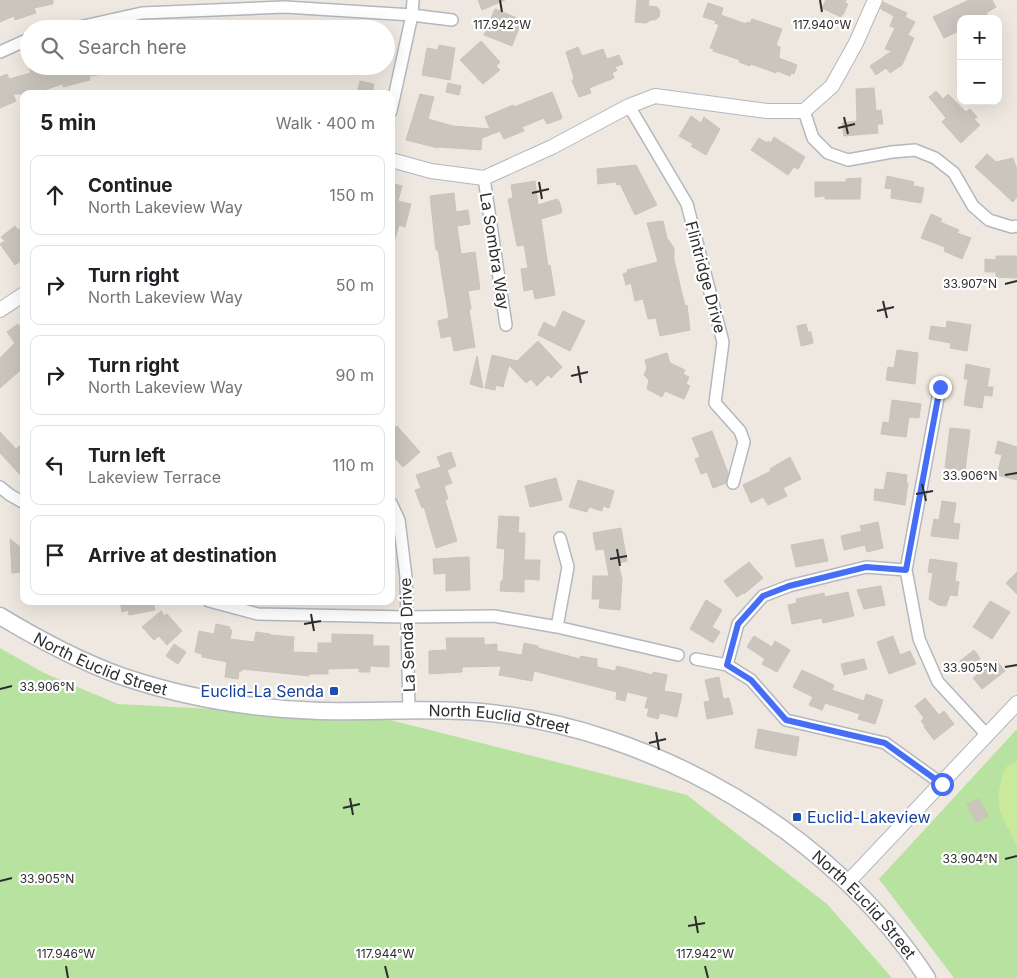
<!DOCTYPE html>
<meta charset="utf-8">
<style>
:root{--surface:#fff;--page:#f2f2f2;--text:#202124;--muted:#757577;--line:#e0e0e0}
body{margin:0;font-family:Inter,sans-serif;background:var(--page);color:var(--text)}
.controls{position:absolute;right:15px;top:15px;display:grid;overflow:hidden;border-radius:10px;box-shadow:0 5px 20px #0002}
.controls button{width:45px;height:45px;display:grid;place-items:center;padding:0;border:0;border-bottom:1px solid var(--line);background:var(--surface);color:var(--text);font:25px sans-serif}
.stop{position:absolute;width:15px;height:15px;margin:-11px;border:4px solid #466df5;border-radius:50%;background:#fff}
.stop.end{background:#466df5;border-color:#fff;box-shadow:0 1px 5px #0008}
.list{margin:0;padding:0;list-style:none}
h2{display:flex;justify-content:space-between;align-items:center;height:65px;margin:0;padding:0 20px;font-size:21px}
h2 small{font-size:16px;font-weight:400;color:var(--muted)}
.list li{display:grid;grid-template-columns:32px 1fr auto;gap:15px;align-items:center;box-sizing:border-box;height:80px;margin:0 10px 10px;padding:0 10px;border:1px solid var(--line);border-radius:10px}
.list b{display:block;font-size:19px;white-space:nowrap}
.list p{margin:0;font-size:16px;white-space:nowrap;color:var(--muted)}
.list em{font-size:16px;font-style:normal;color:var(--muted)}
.icon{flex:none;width:28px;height:28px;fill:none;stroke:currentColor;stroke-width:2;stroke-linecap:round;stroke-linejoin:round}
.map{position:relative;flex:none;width:1017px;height:978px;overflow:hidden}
.search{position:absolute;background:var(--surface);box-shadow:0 5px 20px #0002;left:20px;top:20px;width:375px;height:55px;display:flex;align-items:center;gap:12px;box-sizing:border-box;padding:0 18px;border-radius:28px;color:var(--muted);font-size:19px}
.panel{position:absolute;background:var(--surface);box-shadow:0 5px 20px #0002;left:20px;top:90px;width:375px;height:515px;border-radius:10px}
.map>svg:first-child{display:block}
.green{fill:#b8e29f}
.pitch{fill:#cbe99b}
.building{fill:#cac6be;stroke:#cac3ba}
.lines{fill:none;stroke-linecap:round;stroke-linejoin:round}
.minor-casing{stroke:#b3b7c0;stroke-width:14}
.tertiary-casing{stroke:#b3b7c0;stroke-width:16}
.secondary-casing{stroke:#b3b7c0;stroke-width:19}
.minor{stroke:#fff;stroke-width:11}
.tertiary{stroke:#fff;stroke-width:14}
.secondary{stroke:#fff;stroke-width:16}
.route{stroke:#466df5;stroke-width:6}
.ticks{fill:none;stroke:#2d2d2d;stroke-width:2}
.transit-dot{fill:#1a4fb4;stroke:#fff;stroke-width:2}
.labels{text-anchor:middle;stroke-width:4.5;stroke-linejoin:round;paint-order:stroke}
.street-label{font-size:16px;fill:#2d2d2d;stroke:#fff}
.transit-label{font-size:16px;fill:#164399;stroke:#fff;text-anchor:end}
.ticks-label{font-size:12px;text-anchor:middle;fill:#2d2d2d;stroke:#fff;stroke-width:4.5;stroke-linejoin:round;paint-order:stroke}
</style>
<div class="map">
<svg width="1017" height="978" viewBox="0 0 1017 978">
<rect width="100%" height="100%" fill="#eee8e0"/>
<path class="green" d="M0,648l44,25 74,31 264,14 305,77 140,109 65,74h-892z
M1017,729v249h-63l-75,-99z"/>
<path class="pitch" d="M1017,761v85l-17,-34 -2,-18 4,-17 4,-10z"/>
<path class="building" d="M0,0h53v4l-19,4 2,5 -21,7 -1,-4 -14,6z
M478,0h27l-23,10z
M637,0h12l-1,6 9,1 3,4 -1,6 -4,3h-4l-5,3 -11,-1z
M826,0h20l-1,3 3,1 -5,11 -1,-1 -1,3 -19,-9z
M969,0h23l4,7 -10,6 2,3 -5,3h-22v11l-17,8 -11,-21z
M883,2l24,11 -2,4 10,5 -7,13 6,3 -12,27 -12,8 -4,-5 -10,7 -6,-9 22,-15 -7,-2 10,-21 -5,-2 4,-10 -13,-7z
M708,3l15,5 -2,7 25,9 1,-2 3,1 2,-4 30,10 -6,16 4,2 -1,11 18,7 -3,9 -3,-1 -1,3 -13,-5 -1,2 -25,-9 -1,2 -11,-4 1,-2 -27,-9 1,-2 -4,-1 9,-23 -4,-2 1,-2 -13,-4z
M495,9l27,11 -10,26 -28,-11z
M481,41l19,21 -4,4 4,4 -17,14 -23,-24z
M439,45l16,3 -5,32 -28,-5 5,-27 11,2z
M578,47l4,9 21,-7 4,10 12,-4 4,9 -8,3 2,3 -5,3 2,5 -25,10 2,5 -12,4 -7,-16 2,-3 -8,-26z
M29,66h92l1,6 -33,4 1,4 -27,7v-3l-32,10h-18l3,7 -16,7v-31l7,-3 2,5 22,-6z
M360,81l14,3 -2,10h-15z
M448,83l13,3 -2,9 -13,-3z
M874,88l2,23 5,-1 2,14h-6l1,9 -34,3 -2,-13 15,-2 -1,-32z
M936,91l7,8 5,-5 18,18 4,-3 7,8 -3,2 6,6 -19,18 -19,-21 4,-4 -17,-21z
M552,92l10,25 -1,2 -14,5 -3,-6 -22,9 2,4 -20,8 -4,-8 -18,7 -1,12 -42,-3 -1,1 -32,-8 14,-46 14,3 -6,22 25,7 37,3 -5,-12 28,-12 1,2z
M691,116l10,7 3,-6 16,12 -14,26 -15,-9 2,-2 -14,-8z
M774,137l31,20 -7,12 -4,-2 -6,8 -37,-25 8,-12 8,5 1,-2 3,2z
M987,154l9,8 17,-4 4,12v27l-4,5 -38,-35z
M636,165l21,40 -22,10 -15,-31 -3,1 -1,-3 -18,2 -1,-15z
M887,176l27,6 -1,4 11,2 -3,15 -30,-5 1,-9 -7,-1z
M861,178l-1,21h-35v-3l-10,1v-15h31v-3z
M535,181l3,24 19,-6v2h2l3,10 -1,2 -20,6 7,47 2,-1 5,30 -20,4 -2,-10 -9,2 -3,-22 7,-1 -4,-23 -7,1 -9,-47 5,-1 -2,-13z
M391,183l11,3 -4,15 13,3 -6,23 -6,-2 -5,17h-3z
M454,193l2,19 12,-2 2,14 -13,2 4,28 14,-2 5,37 -12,2 3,18h-2l6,38 -21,4 -3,-15 -10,2 -3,-17 11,-3 -11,-68h-2l-6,-54z
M931,214l11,5 -2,3 19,8 -2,3 14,5 -9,21 -18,-8 1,-4 -24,-9z
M663,221l4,17 7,10v12l11,46 2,-1 3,25 -30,6 -4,-18 -8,1 -5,-20 -8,2 -4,-18 -5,2 -3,-11 5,-2 -1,-2 31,-8 -11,-39z
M15,226l3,4 6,-4v33l-9,6 -15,-21 5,-3 -4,-4z
M996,256h21v22l-21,-1v-5h-11v-13l11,1z
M563,311l22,10 -15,30 -32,-16 6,-13 11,6z
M947,321l24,4 -4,26 -17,-3 1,-5 -22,-4 2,-13 15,2z
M18,324l6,7v36l-24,21v-30l15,-15 -8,-11z
M806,324l2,8h3l2,11 -12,3 -4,-20z
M538,341l24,26 -11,11 -3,-3 -11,11 -6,-7 -5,4 -17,-18 -6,22 -7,-2 -1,5 -10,-2 7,-33 25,6z
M897,350l21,3 -3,31 -29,-4 2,-13 6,1z
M667,353l3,10 15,7 -2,4 6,3 -3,7 4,2 -6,13 -19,-8 -3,6 -15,-8 2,-9 -5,-5 3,-7 -2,-8z
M477,356l6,32 -13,-4z
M966,364l24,5 -3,18h6l-1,9 -8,-1 -2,13 -18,-3 4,-26h-4z
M892,400l29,4 -2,14 -10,-1 -3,20 -25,-3 2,-12 6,1z
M397,426l23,26 -17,15 -12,-13v-23z
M950,428l20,2 -5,41 -20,-3z
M712,431l16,42 -2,10 -13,5 -6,-16 -6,2 -6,-15 5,-2 -8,-19z
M0,432l16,17 8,-7v37l-24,-26z
M998,441l19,6v33l-20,-5 5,-20 -7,-2z
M451,452l5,14 -9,4 5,13 -8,3 4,13 -3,1 12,41 -21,7 -12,-41 -2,1 -7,-18 6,-2 -5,-13 25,-8 -4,-10z
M790,457l11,22 -18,9 4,8 -19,9 -5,-8 -12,6 -8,-18 28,-14 -1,-2z
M887,472l20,3 -1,7 2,1 -3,22 -31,-5 1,-11 9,1z
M556,478l6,22 -32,7 -5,-21z
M578,480l36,11 -5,17 -6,-2 -1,5 -13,-4 -2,5 -18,-5z
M942,501l14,2 -3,20 7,1 -2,15 -27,-3 3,-17 5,1z
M499,516l20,1 -1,16h7l-1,27h16l-1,20 -15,-1v13l-24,-1 1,-10h2l2,-32 -8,-1z
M878,522l5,26 -16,4 -2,-7 -21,5 -3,-14 21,-5 -2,-5z
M621,528l6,33 -9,2 4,16 -2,31 -21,-2 1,-9h-8l1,-23h16l-5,-27 -8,1 -3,-17z
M10,539l14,11v21l-2,1 -10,1z
M823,539l5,22 -32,6 -5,-22z
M469,557l1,33 -24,1v-18l-12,1 -1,-15z
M930,559l27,4 -2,18 4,1 -2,14 -7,-1 -4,11 -8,-1 -9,-6 4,-26 -5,-1z
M749,562l14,16 -19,16 -1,-1 -6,4 -13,-16z
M1017,572v22l-11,-11z
M881,586l4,19 -21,4 -7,-19z
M848,592l6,24 -31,7 -1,-5 -30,6 -4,-19 9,-2 -1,-4 28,-6 1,4z
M706,600l16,10 -10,17 8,5 -7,11 -23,-14z
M120,601h33l2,9 -26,5 -1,-5 -6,2z
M990,601l20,11 -18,27 -19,-12z
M161,611l3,5 3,-2 15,17 -15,14 -8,-9 -5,4 -12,-13z
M216,624l14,3 -1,2 3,1 -2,9 24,3 2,-10 14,2v1l24,2 -1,15 25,1v-10h14v-9l41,1v11h16v21l-19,-1v6h-11v-4l-31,1v5h-19v2l-67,-7v2h-3l-1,8 -13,-2 2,-15 -25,-5v-3l-7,-2 4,-21 15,3z
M754,636l18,11 3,-6 15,9 -13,22 -15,-8 3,-5 -18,-12z
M893,636l7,19 10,-4 6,13 -27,10 -12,-32z
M446,638h38v7l13,-1v7l25,4 2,-12 14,3v2l42,11v-3l17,3v8l18,4 2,-5 36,9v-3l14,3 -3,16 18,3 -5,23 -17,-4 -2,6 -11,-3 2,-8h-4l3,-11 -21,-5 -2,9 -9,-2 1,-7 -83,-21 -2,10 -33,-6 2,-9 -39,1v5l-33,2v-23l18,-1z
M174,644l12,8 -8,12 -12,-8z
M974,650l6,8 -10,16 -10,-13z
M864,659l3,10 -23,6 -3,-11z
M996,660l9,11 -23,18 -9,-11z
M802,670l32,15 -2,5 32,11 2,-7 17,6 -8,24 -17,-5 2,-5 -35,-11 -3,7 -13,-5 4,-8 -20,-10z
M719,677l4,22 6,-1 4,16 -26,5 -3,-17 6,-1 -5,-21z
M925,698l14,17 5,-4 10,13 -20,16 -10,-13 1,-1 -4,-5 3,-3 -9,-12z
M758,729l41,8 -3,19 -41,-8z
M979,799l9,17 -12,6 -9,-18z"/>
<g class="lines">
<defs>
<path id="minor" d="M70,29l72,-16 143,-6 127,8 40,5
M0,52l29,-13
M629,106l58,98 36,138 -8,61 25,28 4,11 -11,41
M391,111l21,-96 1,-15
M804,111l9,27 15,15 20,7 44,-8 23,-2 20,8 19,15 19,33 16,14 23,7 5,-1
M484,178l22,147
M940,387l-34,183 13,69 19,43 49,53
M0,487l10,8 14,8
M391,503l8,17 7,57 3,133
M209,601l49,13 149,3 87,-1 63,11 121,28
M557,627l11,-60 -8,-29
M696,659l31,6 24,15 35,40 99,23 57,41
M727,665l11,-41 25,-28 26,-10 77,-19 40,3"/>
<path id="tertiary" d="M391,160l40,11 53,7 68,-31 77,-41 26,-10 112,15h37l28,-25 24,-43 19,-43
M0,310l24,-16
M848,882l169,-179"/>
<g id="secondary">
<path id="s1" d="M0,616c38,23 79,45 121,60 64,22 132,33 199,35 54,1 108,-3 161,1 173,16 351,120 446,266"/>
</g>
</defs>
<use href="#minor" class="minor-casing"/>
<use href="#tertiary" class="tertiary-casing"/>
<use href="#secondary" class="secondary-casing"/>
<use href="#minor" class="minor"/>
<use href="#tertiary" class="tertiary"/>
<use href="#secondary" class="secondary"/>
</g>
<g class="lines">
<path class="route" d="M940,387l-34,183 -40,-3 -77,19 -26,10 -25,28 -11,41 24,15 35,40 99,23 57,41"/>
</g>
<path class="ticks" d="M500,0l2,12M820,0l2,12M844,117l4,17M838,128l17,-4M539,182l3,17M532,193l17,-4M1005,284l12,-3M883,301l4,17M877,311l17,-4M578,366l3,17M571,376l17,-4M1005,475l12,-2M922,484l4,17M916,494l17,-3M617,549l3,17M610,559l17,-3M311,614l3,17M304,624l17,-3M1005,667l12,-2M0,689l12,-3M656,732l3,18M649,743l17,-4M350,798l3,17M343,808l17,-4M1005,859l12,-3M0,881l12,-3M695,916l3,17M688,926l17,-3M66,966l2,12M385,966l3,12M705,966l3,12"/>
<g class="transit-dot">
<rect x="329" y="686" width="10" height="10" rx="2.5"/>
<rect x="792" y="812" width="10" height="10" rx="2.5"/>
</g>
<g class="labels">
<g class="street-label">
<text transform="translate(495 251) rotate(81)" y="6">La Sombra Way</text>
<text transform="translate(706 277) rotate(75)" y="6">Flintridge Drive</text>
<text transform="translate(407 635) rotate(-92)" y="6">La Senda Drive</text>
<text dy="6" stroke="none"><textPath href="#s1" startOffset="112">North Euclid Street</textPath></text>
<text dy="6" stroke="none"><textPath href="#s1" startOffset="518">North Euclid Street</textPath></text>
<text dy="6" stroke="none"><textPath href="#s1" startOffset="938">North Euclid Street</textPath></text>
</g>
<g class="transit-label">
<text x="324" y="697">Euclid-La Senda</text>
<text x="807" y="823" text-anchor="start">Euclid-Lakeview</text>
</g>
</g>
<g class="ticks-label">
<text x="502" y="29">117.942°W</text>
<text x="822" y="29">117.940°W</text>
<text x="970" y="288">33.907°N</text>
<text x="970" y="480">33.906°N</text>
<text x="970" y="672">33.905°N</text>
<text x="47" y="691">33.906°N</text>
<text x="970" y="863">33.904°N</text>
<text x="47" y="883">33.905°N</text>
<text x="66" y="958">117.946°W</text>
<text x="385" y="958">117.944°W</text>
<text x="705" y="958">117.942°W</text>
</g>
</svg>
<div class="controls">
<button>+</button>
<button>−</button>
</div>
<div class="stop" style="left:942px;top:784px"></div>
<div class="stop end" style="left:940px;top:387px"></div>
<div class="search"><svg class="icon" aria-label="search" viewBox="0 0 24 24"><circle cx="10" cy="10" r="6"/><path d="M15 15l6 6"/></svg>Search here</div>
<section class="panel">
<h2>5 min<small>Walk · 400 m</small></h2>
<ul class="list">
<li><svg class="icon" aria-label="ahead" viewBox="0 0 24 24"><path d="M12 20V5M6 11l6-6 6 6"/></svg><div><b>Continue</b><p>North Lakeview Way</p></div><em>150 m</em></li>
<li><svg class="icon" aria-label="right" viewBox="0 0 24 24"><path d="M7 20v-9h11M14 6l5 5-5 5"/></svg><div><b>Turn right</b><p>North Lakeview Way</p></div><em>50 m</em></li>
<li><svg class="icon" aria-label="right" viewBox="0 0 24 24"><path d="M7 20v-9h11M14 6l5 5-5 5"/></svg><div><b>Turn right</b><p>North Lakeview Way</p></div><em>90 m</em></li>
<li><svg class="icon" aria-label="left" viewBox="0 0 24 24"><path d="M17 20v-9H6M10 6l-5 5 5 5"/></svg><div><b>Turn left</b><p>Lakeview Terrace</p></div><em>110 m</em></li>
<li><svg class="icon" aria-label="arrive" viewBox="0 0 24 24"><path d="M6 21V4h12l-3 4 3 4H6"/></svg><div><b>Arrive at destination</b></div></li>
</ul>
</section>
</div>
